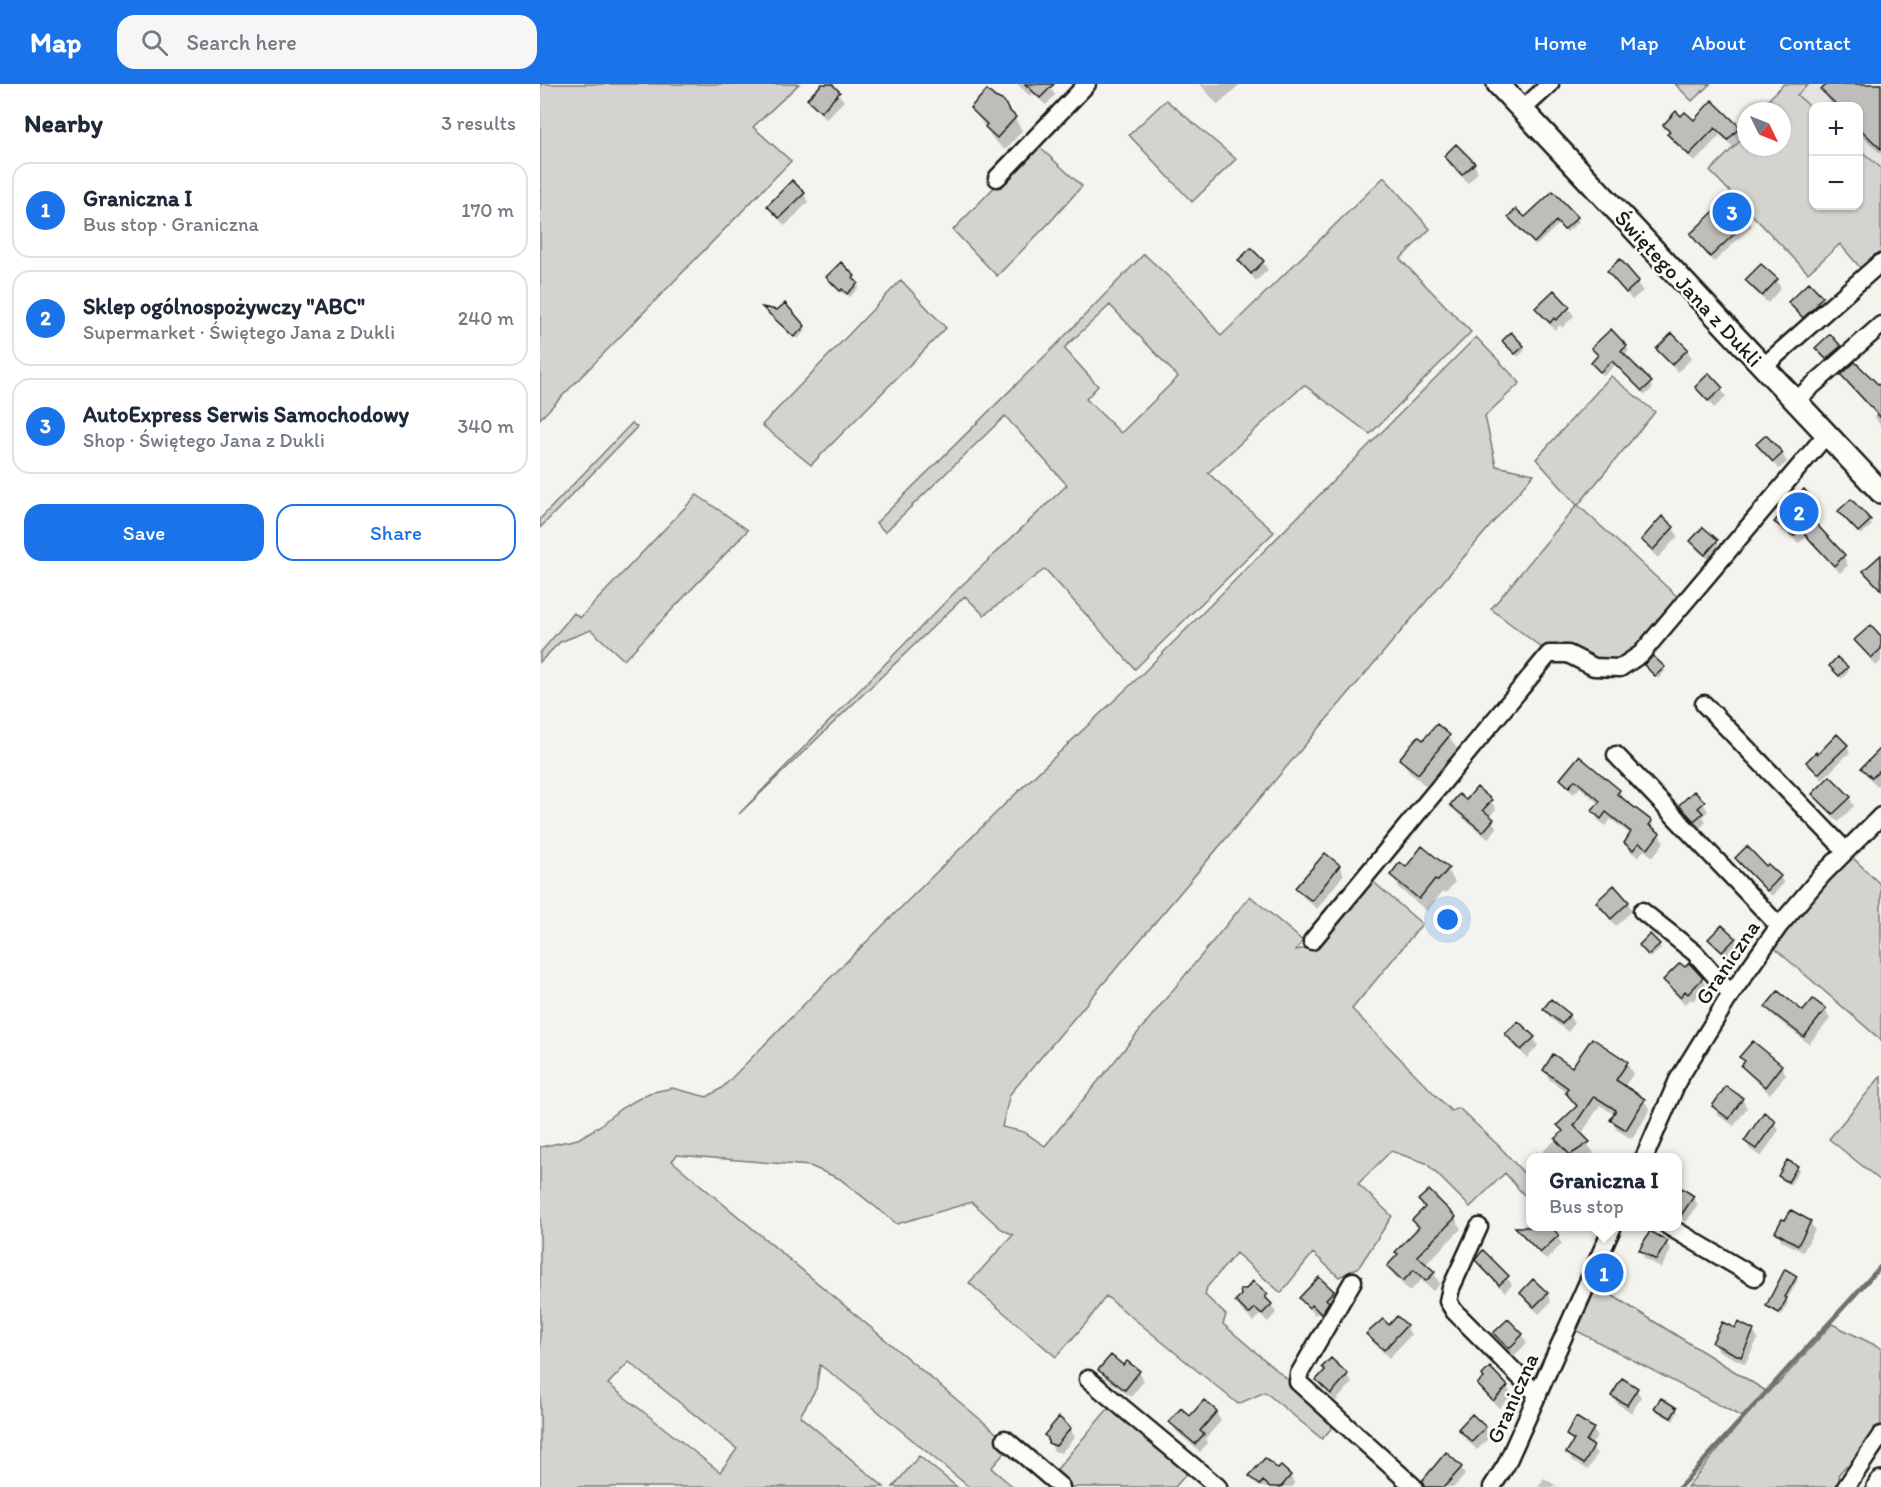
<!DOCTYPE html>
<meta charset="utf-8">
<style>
:root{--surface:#fff;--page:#f6f6f7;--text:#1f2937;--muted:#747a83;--line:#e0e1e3;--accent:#1a73e8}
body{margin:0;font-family:Itim,sans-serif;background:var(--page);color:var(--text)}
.controls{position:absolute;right:18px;top:18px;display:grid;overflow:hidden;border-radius:12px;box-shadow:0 2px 4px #0004}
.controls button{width:54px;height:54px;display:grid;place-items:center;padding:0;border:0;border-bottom:2px solid var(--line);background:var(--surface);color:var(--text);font:30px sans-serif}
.compass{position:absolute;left:1197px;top:18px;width:54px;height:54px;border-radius:50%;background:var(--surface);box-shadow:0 2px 4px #0004;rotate:133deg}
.you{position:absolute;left:908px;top:836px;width:21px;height:21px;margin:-15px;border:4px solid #fff;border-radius:50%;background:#1a73e8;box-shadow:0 0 0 9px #1a73e833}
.badge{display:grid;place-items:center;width:39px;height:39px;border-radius:50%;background:var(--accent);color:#fff;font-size:20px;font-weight:700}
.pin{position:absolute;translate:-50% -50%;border:3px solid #fff;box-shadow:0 2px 6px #0006}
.popup{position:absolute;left:986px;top:1069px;width:156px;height:78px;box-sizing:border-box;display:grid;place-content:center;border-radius:12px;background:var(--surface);filter:drop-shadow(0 2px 4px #0005);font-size:20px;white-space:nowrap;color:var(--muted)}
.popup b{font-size:22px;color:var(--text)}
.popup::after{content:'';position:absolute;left:50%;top:100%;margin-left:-12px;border:12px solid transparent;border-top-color:var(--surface)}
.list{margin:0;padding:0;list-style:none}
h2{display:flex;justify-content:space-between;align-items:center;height:78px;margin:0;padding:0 24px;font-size:26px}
h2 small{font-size:20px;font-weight:400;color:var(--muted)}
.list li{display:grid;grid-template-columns:39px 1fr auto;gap:18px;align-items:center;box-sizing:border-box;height:96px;margin:0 12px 12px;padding:0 12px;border:2px solid var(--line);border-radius:18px}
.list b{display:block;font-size:22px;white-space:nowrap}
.list p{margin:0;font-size:20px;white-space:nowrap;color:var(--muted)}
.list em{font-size:20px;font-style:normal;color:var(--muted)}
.actions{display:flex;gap:12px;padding:18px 24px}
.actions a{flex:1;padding:14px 0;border:2px solid var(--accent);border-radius:18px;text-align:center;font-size:21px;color:var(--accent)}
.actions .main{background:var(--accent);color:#fff}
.icon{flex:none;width:33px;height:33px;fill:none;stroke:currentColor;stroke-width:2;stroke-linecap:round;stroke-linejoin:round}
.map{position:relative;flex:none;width:1341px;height:1403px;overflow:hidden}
header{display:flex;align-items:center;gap:36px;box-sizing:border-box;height:84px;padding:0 30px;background:var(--accent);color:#fff}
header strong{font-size:28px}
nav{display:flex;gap:33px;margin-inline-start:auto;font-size:21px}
.search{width:420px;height:54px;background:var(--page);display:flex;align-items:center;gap:15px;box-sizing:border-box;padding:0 21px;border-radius:18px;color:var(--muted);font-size:22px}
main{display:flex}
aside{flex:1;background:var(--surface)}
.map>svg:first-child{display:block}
.built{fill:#e4e3de}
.green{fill:#d4d3cf;stroke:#787876;stroke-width:1.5;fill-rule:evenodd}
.shadow{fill:#0003}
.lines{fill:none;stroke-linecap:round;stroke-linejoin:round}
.stream{stroke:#72716f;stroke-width:4.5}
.building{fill:#bebdba;stroke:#1c1c1c;stroke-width:1.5}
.minor-casing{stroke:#1c1c1c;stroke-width:21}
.major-casing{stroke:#1c1c1c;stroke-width:26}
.minor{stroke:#fdfcf7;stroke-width:16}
.major{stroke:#fdfcf7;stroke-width:21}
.labels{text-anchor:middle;stroke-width:5;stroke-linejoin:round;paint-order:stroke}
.street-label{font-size:22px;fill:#1c1c1c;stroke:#fdfcf7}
</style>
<header>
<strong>Map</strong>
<div class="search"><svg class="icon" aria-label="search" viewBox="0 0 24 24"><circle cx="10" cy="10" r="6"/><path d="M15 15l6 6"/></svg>Search here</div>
<nav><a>Home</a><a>Map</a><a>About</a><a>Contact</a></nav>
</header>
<main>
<aside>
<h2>Nearby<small>3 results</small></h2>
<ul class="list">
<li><span class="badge">1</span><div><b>Graniczna I</b><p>Bus stop · Graniczna</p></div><em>170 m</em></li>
<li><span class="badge">2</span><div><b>Sklep ogólnospożywczy &quot;ABC&quot;</b><p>Supermarket · Świętego Jana z Dukli</p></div><em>240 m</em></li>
<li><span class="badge">3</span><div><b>AutoExpress Serwis Samochodowy</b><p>Shop · Świętego Jana z Dukli</p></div><em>340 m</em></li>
</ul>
<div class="actions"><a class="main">Save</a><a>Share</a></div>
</aside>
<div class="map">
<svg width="1341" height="1403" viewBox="0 0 1341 1403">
<rect width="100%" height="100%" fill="#f4f3ee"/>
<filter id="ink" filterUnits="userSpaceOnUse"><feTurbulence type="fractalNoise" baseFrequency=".0167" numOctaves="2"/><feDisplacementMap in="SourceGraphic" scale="12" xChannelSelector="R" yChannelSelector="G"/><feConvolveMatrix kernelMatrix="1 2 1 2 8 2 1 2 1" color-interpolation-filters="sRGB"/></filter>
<g filter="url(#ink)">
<path class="built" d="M1269,0h72v84l-22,-19 -1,-43h-44l-1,3 -16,-14z"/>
<path class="green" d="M0,0h259l-46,43 38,34 -251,258z
M1135,0h35l-18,17z
M1244,0h25l-12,11 16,14 1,97h44l1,-57 22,19v87l-18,16 -23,-27 -32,29 -98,-102 36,-36v12h36v-36h-25z
M626,16l70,59 -44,43 -63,-67z
M496,60l46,42 -32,36 -53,54 -44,-46z
M844,93l46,52 -30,30 71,73 -101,102 -66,-49 -96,88 66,59 -139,137 -90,-100 -61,46 -19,-19 -226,218 219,-225 109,-104 -62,-69 -120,116 -9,-9 183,-181 85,-88 44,41 33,41zM570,221l68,72 -57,56 -35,-34 12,-13 -34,-38z
M361,196l45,48 -135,137 -49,-40z
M936,253l44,46 -35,33 11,50 38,8 -524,620 -8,33 22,5 21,14 205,-250 53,45 -7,9 17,-3 57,-68 52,45 -70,85 99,102 8,-3 41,39 30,33v22l-25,-29 -35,34 -44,-44 -35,-12 -33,33 34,32 -33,51 -20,10 -26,-24 -32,40 -45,-40 -29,34 -2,8 21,20 -3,9 114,98 -15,17 -57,-47 -27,12 -132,-108 -19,26 -31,35 -87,-74 44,-48 -13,-7 -28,-26 -75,22 -57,-45 -30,-13 -133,-11 -5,6 321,269 17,17 -19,21 22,19h-44l-125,-104 -24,-18 -4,24 -16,27 84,71h-344v-340l38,-8 20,-12 22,-18 29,-16 23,-5 35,9 15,-9 96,-98 189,-188 134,-127zM89,1278l108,87 -17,23 -112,-88z
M1071,292l44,36 -77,93 104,96 -32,36 -34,28 -70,-14 -55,-42 86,-104 -41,-46z
M92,339l5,4 -97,101v-9z
M157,411l51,35 -124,130 -33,-30 -31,12 -20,20v-9l34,-40 6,5z
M1311,772l30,29v155l-108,-93 39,-50z
M1341,992v105l-52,-42z
M1057,1202l169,105 13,-8 53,-59 49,24v77l-31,42h-5l-7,8 3,7 -2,5h-152l57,-69 -167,-87z
M572,1320l78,66 -15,17h-107l-15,-13z
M379,1372l38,31h-64z"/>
<path class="shadow" d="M284,0h6l14,17 -18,18 -12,-12 -5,-8z
M477,0h30l8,11 -9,10 -14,-12 -2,3z
M660,0h40l-22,21z
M1289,0h49l3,3v67l-23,-22v-26h-26l-9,-16z
M432,24l43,10 7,13 -17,19 -11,-10z
M1141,34l58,10 4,9 -10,10 -13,-12 -25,27 -21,-19 -9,-18z
M905,72l29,8 4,8 -10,11 -18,-18z
M264,110l4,8 -23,24 -11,-12 -5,-8z
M969,133l15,2 53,-1 2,4 -12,10 -8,-8 -23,22z
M1208,135l4,7 -38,36 -22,-27z
M700,177l23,1 5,8 -12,11z
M1079,177l24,30 -11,9 -23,-29z
M314,193l5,10 -9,10 -5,-5 -2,2 -13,-13z
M1207,196h29l5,8 -13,15 -16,-14z
M1282,214l4,8 -18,19 -18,-23z
M1029,224l5,8 -12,12 -2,-3 -5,5 -13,-13 -5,-8z
M228,228l36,15 2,3 -8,9z
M1132,251l15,15 5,8 -14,14 -15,-15 -5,-8z
M1290,252l15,19 -13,12 -15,-19z
M966,261l17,2 2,3 -7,7z
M1086,262l3,5 -5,5 29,32 -8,7 -30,-30 -11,11 -11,-13 6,-6 -6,-8z
M1303,291l38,21v30l-7,-10 2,-2 -29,-31z
M1157,303l24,2 5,8 -12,11z
M1218,360l24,9 5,9 -8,7 -16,-16z
M1311,417l21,24 -11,10 -19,-20z
M1276,420l5,9 -9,9 31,34 5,9 -8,8 -34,-36 -7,6 -18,-13 -5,-8z
M1133,444l5,8 -20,22 -10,-10 -5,-8z
M1177,457l4,9 -10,12 -14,-12 -5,-8z
M1341,554v23l-5,5 -20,-26z
M1290,582l16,2 2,4 -6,7z
M1123,584l2,3 -7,8 -10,-10z
M897,642l12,10 8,13 -31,37 -17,-14 -8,-13 22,-16z
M1307,662l3,6 -28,28 -14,-17z
M1341,673v25l-4,4 -9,-9 -5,-9z
M1039,674l40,33 5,8 27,23 13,20 -11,15 -9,-7 -6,7 -8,-6 -4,-8 5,-8 -20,-16 -5,7 -8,-6 -5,-9 6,-7 -19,-17 -6,7 -8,-7 -4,-8z
M1274,710l36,4 4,8 -16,16 -19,-20z
M951,717l5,8 -7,8 8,11 -9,11 -31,-26 -5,-8z
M1163,719l5,8 -5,5 3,6 -7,7 -14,-15 -5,-8z
M1197,775l29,9 14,9 4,6 -12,13 -32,-31z
M799,782l5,8 -27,35 -15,-13 -5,-8z
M866,785h41l8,13 -9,11 -3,-2 -16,20 -28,-23 -7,-13z
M1057,819h31l4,8 -16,15z
M1170,855h25l4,8 -12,12 -12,-12z
M1119,860l2,4 -10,10 -8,-9z
M1162,895l4,8 -13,14 -2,-2 -6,5 -15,-15 -5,-8z
M1012,917l17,14 5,9 -6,8 -18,-14 -5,-9z
M1227,923l36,7 22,-4 5,9 -21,25 -37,-29z
M967,950l27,4 4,8 -11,12 -16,-16z
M1213,959l28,23 5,9 -16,19 -22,-20 -5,-8 2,-3 -4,-6z
M1087,979l6,11 -9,13 20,13 6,10 -18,29 -15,-9 -6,-10 4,-5 -15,-10 -19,30 13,18 -7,5h-55l6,-7 2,3 23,-21 -4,-8 18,-17 -10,-16 -17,-12 -6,-10 29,-1z
M1186,1004l16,11 5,9 -13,18 -16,-11 -4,-9z
M1234,1038l5,8 -18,27 -11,-8 -5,-8z
M990,1075v20l-7,-13z
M1257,1083l2,4 -9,14 -9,-6 -2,-3z
M1153,1113l5,8 -12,17 -8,-6z
M880,1116l35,18 6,11 -36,36 9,8 6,11 -7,7 -12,-11 -11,11 -15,-14 -6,-11 30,-37 -5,-9 11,-11z
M990,1135v7h19l13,18 -16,16 -19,-20 -5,-8 5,-4 -2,-3z
M1270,1138l5,8 -12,22 -21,-11 -5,-9z
M1126,1158l5,8 -10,18 -16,-9 -5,-9z
M937,1176l30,17 5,8 -7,7 -23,-23z
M1256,1193l2,3 -11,20 1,3 -7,12 -11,-6 -2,-4z
M793,1208l5,8 -11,22 -10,-9 -2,2 -14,-17z
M982,1209h25l4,9 -12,12 -12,-12z
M726,1211l10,18 -8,9 -8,-7 -6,7 -13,-12 -5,-9z
M866,1242l5,9 -22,23 -16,-16 -5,-8 21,-7z
M1195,1246l18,1 5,8 -13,25 -26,-13 -5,-8z
M955,1249l27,2 5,8 -13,13 -14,-15z
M791,1276l16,15 5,8 -16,18 -14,-13 -4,-8 8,-9z
M584,1283l15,5 5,9 -13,16 -26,-19 -5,-8z
M939,1300l28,3 5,8 -13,13 -15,-15z
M1096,1305l5,8 -9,16 -14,-9 -5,-8z
M1116,1324l20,1 2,3 -5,9 -15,-9z
M676,1328l5,9 -16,18 2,4 -7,9 -24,-21 -5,-9z
M932,1332l13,12 5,9 -13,13 -13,-13 -5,-8z
M519,1336l11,9 5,8 -14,16 -7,-2 -8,-16z
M1053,1345l4,7 -6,10 6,8 -9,16 -16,-10 -4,-7 6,-10 -7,-8z
M906,1370l15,14 4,7 -11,12h-29z
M711,1392h39l5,8 -3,3h-33z
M1004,1394l14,9h-20z"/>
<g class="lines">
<path class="stream" d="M1140,1403l201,-221"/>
</g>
<path class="building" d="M282,0h10l8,8 -19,20 -14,-13z
M485,0h29l-14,14z
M1287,0h54v65l-23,-22v-21h-20l-17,-16z
M447,6l8,7 9,4 4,8 8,8 -19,21 -12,-11 2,-3 -17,-16z
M1172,16l28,27 -12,13 -13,-12 -26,27 -22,-21 3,-2 -7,-7 13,-14 5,5 4,-4 9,8z
M916,60l19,19 -13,12 -18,-19z
M252,96l13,13 -26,25 -12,-12z
M1013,107l25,26 -14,13 -8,-9 -22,22 -26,-26 8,-8 9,8z
M1191,111l18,23v2l-39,37 -20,-23z
M711,164l13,13 -13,13 -13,-14z
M1080,175l19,22 -13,12 -19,-22z
M301,178l14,14 -2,2 5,5 -11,11 -5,-5 -2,2 -14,-14z
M1221,180l17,15 -16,17 -17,-16z
M1269,198l14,15 -6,5 2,1 -16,15 -15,-16z
M1014,206l16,17 -14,13 -2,-2 -4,5 -15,-15z
M245,219l20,23 -11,11 -32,-30 15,3z
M1071,245l16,17 -6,5 31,31 -10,9 -30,-30 -12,11 -9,-9 7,-8 -7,-7z
M971,248l13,14 -9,8 -13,-13z
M1132,249l16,16 -16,16 -16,-16z
M1290,250l11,12 -15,13 -11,-11z
M1315,278l26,25v31l-40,-43z
M1169,289l14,15 -15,13 -13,-14z
M1226,351l17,18 -10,9 -17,-18z
M1264,405l13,15 -10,10 38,41 -11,11 -34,-37 -6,7 -20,-14z
M1311,415l20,21 -13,12 -20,-21z
M1122,432l12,11 -21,23 -12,-10z
M1163,443l15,13 -13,15 -15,-14z
M1341,471v35l-18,-19z
M1331,541l10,11v13l-10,9 -17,-18z
M1113,572l12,11 -10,9 -11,-11z
M1297,573l11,10 -9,9 -10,-10z
M897,640l13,11 -32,39 -19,-15 19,-23 5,4z
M1297,650l11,11 -30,29 -12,-12 10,-10 2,2z
M1341,664v21l-9,9 -11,-10z
M1039,672l41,34 -3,4 35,27 -3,4 11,8 -12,16 -9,-6 -6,7 -9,-7 7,-11 -25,-20 -5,7 -9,-8 8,-10 -25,-21 -6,7 -9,-8z
M1290,692l21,21 -18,17 -21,-20z
M937,703l15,13 -9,10 11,9 -11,13 -33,-27 9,-11 7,6z
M1154,707l11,11 -7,6 5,5 -9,8 -15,-16z
M882,762l27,22 -11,13 -3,-2 -16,20 -29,-24 10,-13 6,5z
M1207,762l19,20 2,-2 13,12 -14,15 -32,-33z
M785,769l15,12 -28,36 -17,-13z
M1074,801l15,17 -18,17 -15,-17z
M1182,841l14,13 -14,14 -14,-13z
M1110,850l10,10 -12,11 -9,-10z
M1140,879l5,4 4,-4 14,15 -15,16 -3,-3 -5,6 -17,-17z
M1238,907l25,20 10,-12 13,10 -22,28 -39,-30z
M1011,915l19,15 -8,10 -19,-15z
M978,937l17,16 -14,13 -16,-16z
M1052,954l36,24 -12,18 29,19 -19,31 -16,-10 6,-10 -22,-14 -20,30 16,16 -20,13 -15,-16 8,-8 -6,-6 20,-19 -12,-14 3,-4 -25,-18 10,-16 19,13z
M1213,957l29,24 -17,22 -24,-21 4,-5 -6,-4z
M1186,1002l17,12 -14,21 -17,-13z
M1224,1028l12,9 -20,28 -12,-8z
M1247,1076l11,6 -10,16 -10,-6z
M1137,1101l17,11 -16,24 -1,-1z
M889,1106l27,27 -39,39 18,16 -9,9 -12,-11 -11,11 -16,-15 11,-12 -3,-2 24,-25 -7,-7 13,-13 -7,-7z
M1251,1126l20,11 -13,24 -23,-13 7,-13 3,1z
M975,1143h36l8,8 -19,18z
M1110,1147l18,10 -12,19 -17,-10z
M943,1166l26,26 -10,9 -24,-25z
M1245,1185l12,7 -12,21 2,1 -8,15 -13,-7z
M779,1193l15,14 -8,8 3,3 -8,12 -9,-9 -3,3 -10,-10z
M993,1195l15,14 -14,14 -14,-14z
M713,1197l15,13 -3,3 7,7 -10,10 -7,-6 -6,6 -14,-13 6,-6 -1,-6h6z
M857,1232l10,9 -23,25 -18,-16 17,-15 6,6z
M968,1235l15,15 -14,15 -16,-16z
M1182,1238l13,6 3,-6 16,8 -13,27 -29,-14z
M571,1271l12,10 4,-4 13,10 -15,19 -27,-20z
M791,1274l17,16 -17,20 -15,-14 9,-10 -3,-3z
M950,1283l18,19 -15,15 -16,-17 7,-6 -2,-3z
M1082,1294l16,10 -11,17 -16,-9z
M1121,1314l16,10 -6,10 -17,-10z
M664,1316l13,11 -17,20 4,3 -9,10 -26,-22 12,-14 9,8z
M932,1330l14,13 -14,15 -14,-13z
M519,1333l12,11 -15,18 -8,-3v-5l-4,-3z
M1036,1333l18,11 -8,13 8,5 -10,18 -18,-11 8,-13 -8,-5z
M906,1368l16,15 -18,20h-20l-2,-6z
M725,1374l13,11 3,-3 10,9 -10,12h-11l-7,-6 -3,4 -11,-9z"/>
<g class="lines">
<defs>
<path id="minor" d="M982,26l28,-26
M457,94l90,-94
M1223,283l117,-104
M1255,317l86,-76
M1164,620l142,147
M1076,671l163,171
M1102,827l53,42 36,41
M772,857l237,-287h19l26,13 26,1 21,-14 185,-219
M1104,1074l34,-78 53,-86 48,-68 44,-52 58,-58
M1128,1142l87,51
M939,1143l-28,61 -3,13 6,10 84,84
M813,1197l-54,93 -1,8 116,105
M548,1295l130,108
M465,1355l56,48
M952,1403l14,-22 107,-239
M1306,1403l35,-52"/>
<path id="major" d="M958,0l383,408
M1338,1403l3,-5"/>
</defs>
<use href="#minor" class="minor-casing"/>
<use href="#major" class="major-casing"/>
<use href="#minor" class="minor"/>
<use href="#major" class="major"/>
</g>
</g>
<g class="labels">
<g class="street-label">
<text transform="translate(1149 204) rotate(47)" y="8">Świętego Jana z Dukli</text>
<text transform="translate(1187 878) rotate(-56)" y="8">Graniczna</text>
<text transform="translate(972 1314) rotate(-66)" y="8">Graniczna</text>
</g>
</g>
</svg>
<div class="controls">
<button>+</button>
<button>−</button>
</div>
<svg class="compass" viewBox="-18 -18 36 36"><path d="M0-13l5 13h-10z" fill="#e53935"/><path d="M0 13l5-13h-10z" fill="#747a83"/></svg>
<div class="you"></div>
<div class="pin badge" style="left:1064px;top:1189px">1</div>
<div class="popup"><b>Graniczna I</b>Bus stop</div>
<div class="pin badge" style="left:1259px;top:428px">2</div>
<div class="pin badge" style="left:1192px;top:128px">3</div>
</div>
</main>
